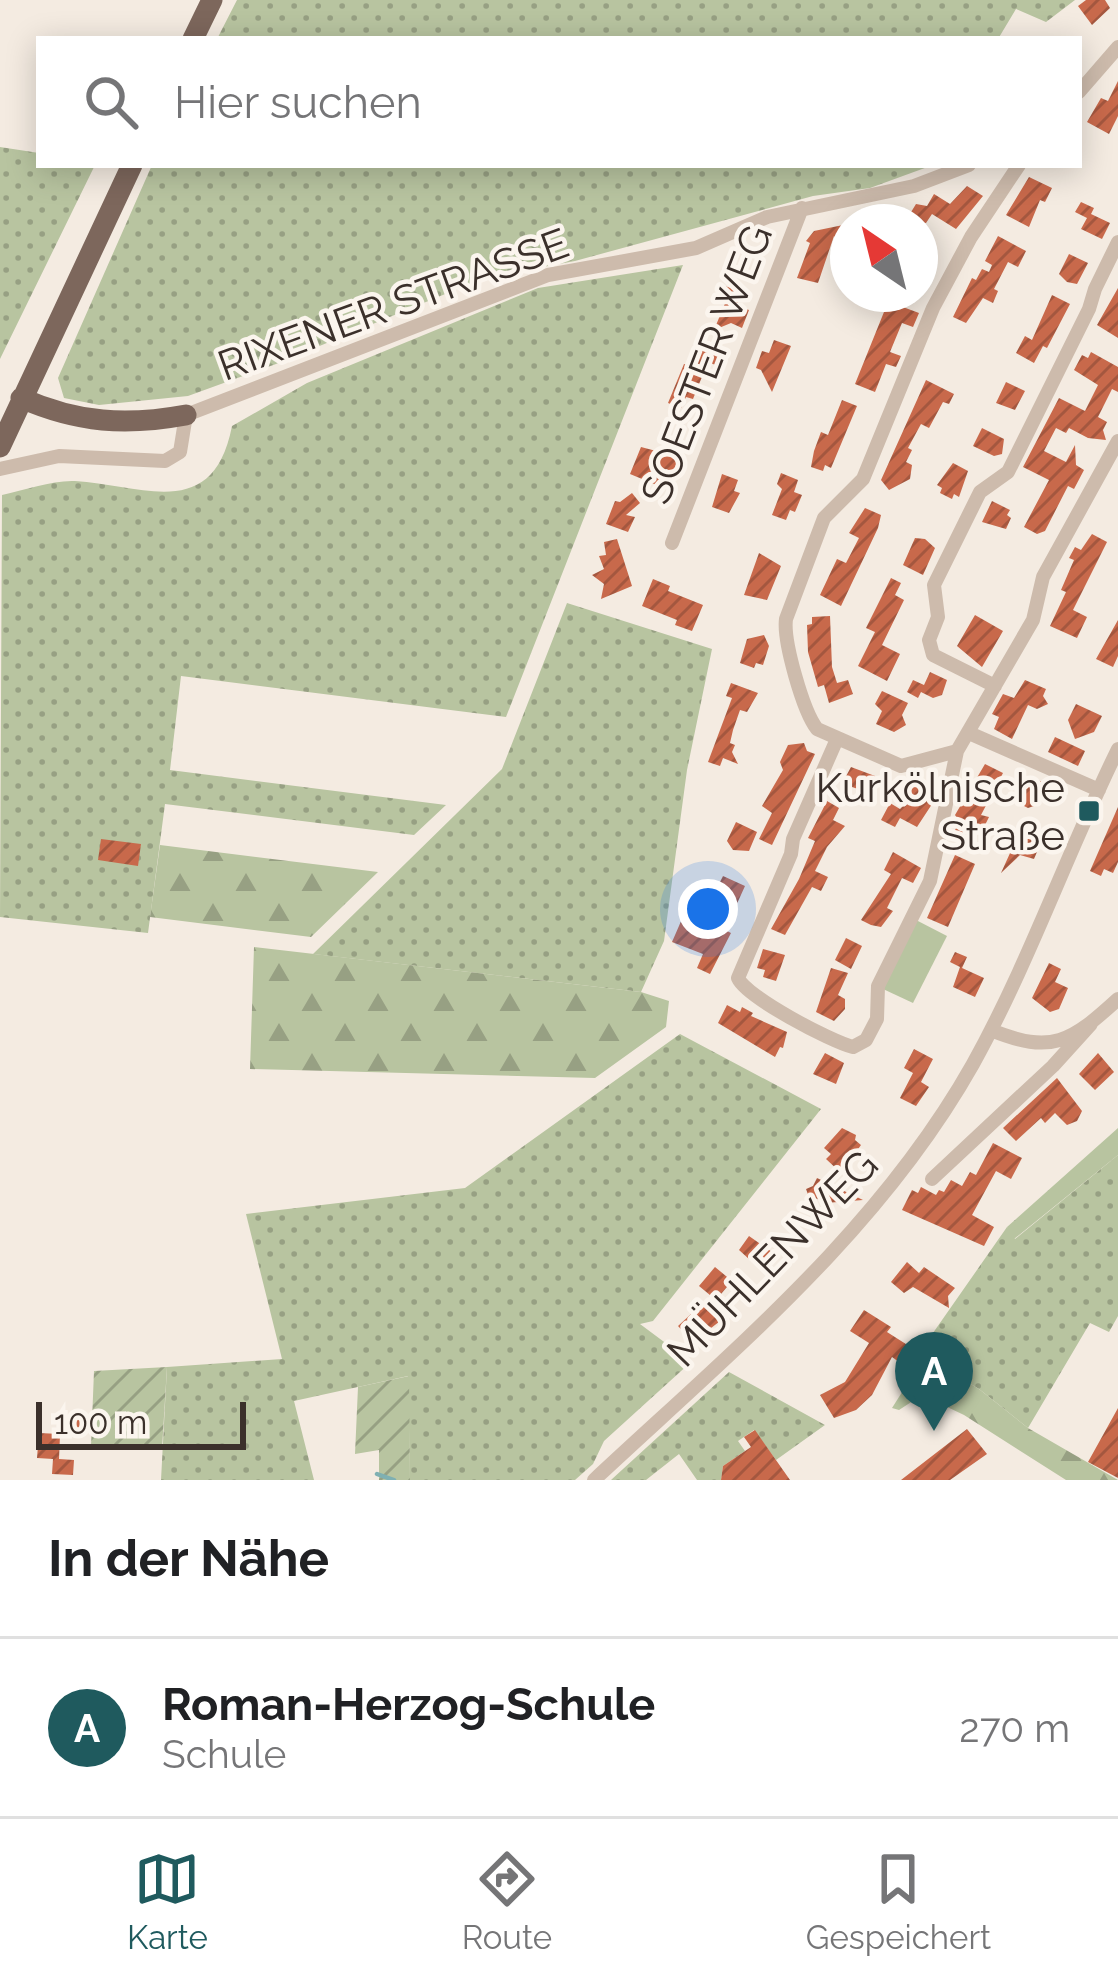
<!DOCTYPE html>
<html lang="de">
<meta charset="utf-8">
<style>
:root{--surface:#fff;--page:#f6f6f6;--text:#202124;--muted:#757577;--line:#e0e0e0;--accent:#1f5a5e}
body{margin:0;font-family:Raleway,sans-serif;background:var(--page);color:var(--text)}
.compass{position:absolute;left:830px;top:204px;width:108px;height:108px;border-radius:50%;background:var(--surface);box-shadow:0 6px 30px #0003;rotate:325deg}
.scale{position:absolute;left:36px;bottom:30px;width:210px;box-sizing:border-box;padding-left:12px;border:6px solid #3b302b;border-top:0;font-size:33px;line-height:42px;white-space:nowrap;color:#3b302b;-webkit-text-stroke:9px #fbf5ee;paint-order:stroke}
.you{position:absolute;left:708px;top:909px;width:42px;height:42px;margin:-30px;border:9px solid #fff;border-radius:50%;background:#1a73e8;box-shadow:0 0 0 18px #1a73e833}
.badge{display:grid;place-items:center;width:78px;height:78px;border-radius:50%;background:var(--accent);color:#fff;font-size:39px;font-weight:700}
.pin{position:absolute;translate:-50% -99px;filter:drop-shadow(0 3px 6px #0008)}
.pin::after{content:'';position:absolute;top:63px;width:42px;height:36px;background:inherit;clip-path:polygon(0 0,100% 0,50% 100%)}
.list{margin:0;padding:0;list-style:none}
h2{display:flex;justify-content:space-between;align-items:center;height:156px;margin:0;padding:0 48px;font-size:51px}
h2 small{font-size:39px;font-weight:400;color:var(--muted)}
.list li{display:grid;grid-template-columns:78px 1fr auto;gap:36px;align-items:center;box-sizing:border-box;height:180px;padding:0 48px;border-top:3px solid var(--line)}
.list b{display:block;font-size:45px;white-space:nowrap}
.list p{margin:0;font-size:39px;white-space:nowrap;color:var(--muted)}
.list em{font-size:39px;font-style:normal;color:var(--muted)}
.icon{flex:none;width:66px;height:66px;fill:none;stroke:currentColor;stroke-width:2;stroke-linecap:round;stroke-linejoin:round}
.map{position:relative;flex:none;width:1118px;height:1480px;overflow:hidden}
.search{position:absolute;background:var(--surface);box-shadow:0 6px 30px #0003;left:36px;right:36px;top:36px;height:132px;display:flex;align-items:center;gap:30px;box-sizing:border-box;padding:0 42px;border-radius:0px;color:var(--muted);font-size:45px}
.sheet{height:336px;background:var(--surface)}
nav{display:flex;justify-content:space-around;align-items:center;box-sizing:border-box;height:168px;border-top:3px solid var(--line);background:var(--surface);font-size:33px;color:var(--muted)}
nav a{display:grid;justify-items:center;gap:6px}
nav .on{color:var(--accent)}
.map>svg:first-child{display:block}
.grass{fill:url(#grass-dots)}
.forest{fill:url(#forest-firs)}
.park{fill:#b8c4a0}
.garden{fill:url(#garden-furrows)}
.lines{fill:none;stroke-linecap:round;stroke-linejoin:round}
.stream{stroke:#7fb0b2;stroke-width:4.5}
.building{fill:url(#building-hatch)}
.street{stroke:#cdbbac;stroke-width:14}
.primary{stroke:#7d675c;stroke-width:21}
.poi-dot{fill:#1f5a5e;stroke:#fbf5ee;stroke-width:4.5}
.labels{text-anchor:middle;stroke-width:9;stroke-linejoin:round;paint-order:stroke}
.street-label{font-size:42px;fill:#3b302b;stroke:#fbf5ee}
.poi-label{font-size:42px;fill:#3b302b;stroke:#fbf5ee;text-anchor:end}
</style>
<div class="map">
<svg width="1118" height="1480" viewBox="0 0 1118 1480">
<defs>
<pattern id="grass-dots" width="8" height="8" patternUnits="userSpaceOnUse" patternTransform="scale(3)"><rect width="8" height="8" fill="#b8c4a0"/><path d="M2 2h.1M6 6h.1" fill="none" stroke="#97a083" stroke-width="1.8" stroke-linecap="round"/></pattern>
<pattern id="forest-firs" width="22" height="20" patternUnits="userSpaceOnUse" patternTransform="scale(3)"><rect width="22" height="20" fill="#b8c4a0"/><path d="M5 1l3.5 6h-7zM16 11l3.5 6h-7z" fill="#97a083"/></pattern>
<pattern id="garden-furrows" width="10" height="10" patternUnits="userSpaceOnUse" patternTransform="scale(3)"><rect width="10" height="10" fill="#b8c4a0"/><path d="M-1 1l2-2M0 10L10 0M9 11l2-2" fill="none" stroke="#97a083"/></pattern>
<pattern id="building-hatch" width="6" height="6" patternUnits="userSpaceOnUse" patternTransform="scale(3)"><rect width="6" height="6" fill="#c8694b"/><path d="M-1 1l2-2M0 6l6-6M5 7l2-2" fill="none" stroke="#a4573f"/></pattern>
</defs>
<rect width="100%" height="100%" fill="#f4ebe1"/>
<path class="grass" d="M237,0h838l-29,22 -30,-13 -18,30h-781z
M0,147l39,6v12h56l-95,194z
M152,165h781l-63,23 -57,8 -238,65 -91,17 -208,86 -88,32 -89,9 -35,-7 -6,-20z
M683,265l-177,452 -325,-41 -11,94 276,35 -32,30 -249,-31 -17,129 -148,-16 2,-422c23,-5 51,-15 73,-14 68,4 138,42 157,-55l75,-43 231,-95z
M567,603l145,46 -25,121 -23,171 -23,51 -328,-38 189,-185z
M680,1034l141,75 -168,212 -13,3 51,38 -87,79 -11,23 -18,16h-165l-2,-104 -114,25 20,79h-153l6,-113 115,-8 -36,-145 219,-26z
M1118,1155v161l-9,16 -19,-9 -62,105 -49,-39 -60,-36 88,-126 8,12z
M729,1372l96,53 -49,35 -22,-30 -16,11 7,10 -22,15 -2,14h-24l-18,-26 -33,26h-35z"/>
<path class="forest" d="M160,845l218,27 -67,65 -161,-20z
M254,947l387,45 28,9 -3,26 -71,51 -345,-9z
M1118,1128v27l-104,84 -4,-2 -3,-10z
M919,1353l60,36 49,39 90,52h-52l-102,-65 -42,-20 -23,15 -7,-2 19,-30 -6,-5z"/>
<path class="park" d="M916,920l31,16 -34,67 -30,-14z"/>
<path class="garden" d="M167,1367l-5,82 -71,-3 3,-75z
M409,1376l1,104h-31v-30l-24,4 3,-67z"/>
<g class="lines">
<path class="stream" d="M377,1474l17,6"/>
</g>
<path class="building" d="M1086,0h19l5,8 -18,17 -14,-19z
M1118,81v35l-9,18 -22,-12 14,-24 7,3z
M1029,177l23,11 -7,14 -5,-2 -11,27 -23,-12z
M967,186l16,10 -27,33 -24,-15 -6,9 -21,-1 11,-18 11,2 7,-12 16,10z
M1081,202l13,6 -3,6 19,9 -8,16 -21,-10 6,-11 -12,-6z
M848,224v28l-14,-16 -16,47 -21,-5 13,-35 -4,-2 8,-10z
M998,236l28,15 -8,16 -10,-5 -14,27 4,2 -5,12 -10,-5 -17,25 -13,-6 19,-39 4,2 6,-11 7,3 3,-7 -7,-4z
M1069,254l19,9 -11,21 -10,-2 -8,-8z
M725,286l17,6 -5,13 12,5 -7,18 -11,-5 -17,7 12,-29 -6,-3z
M1118,288v50l-21,-13z
M877,294h22l-4,10 24,9 -6,14 -11,-4 -12,29 11,4 -5,11 -10,-3 -11,28 -20,-8 31,-77 -13,-5z
M1052,295l18,9 -23,44 -4,-2 -9,17 -18,-10 9,-17 7,4z
M704,339l24,10 -5,19 -15,-6 -15,37 -7,-2 -5,11 -13,-5 16,-39 9,3z
M774,340l17,6 -19,46 -11,-22 -5,-2 6,-17 7,2z
M1091,352l27,15v25l-6,-3 -14,28 9,5 -4,8 3,10 -18,-2 -19,-10 -3,5 -10,-5 -12,23 22,11 9,-17 1,20 8,5 -10,19 -6,-3 -23,45 -8,3 -13,-7 25,-47 -26,-13 36,-69 26,13 13,-26 -24,-15 8,-15 6,3z
M926,380l28,14 -5,10 -6,-2 -14,26 -8,-4 -13,24 4,2 -6,12 6,3 -2,14 -21,11 -8,-10z
M1006,382l19,9 -10,19 -19,-7z
M842,400l15,6 -26,62 -6,-3 -2,6 -12,-4 3,-16 7,-19 7,3z
M982,428l22,11 -2,15 -8,2 -21,-10z
M641,447l38,10 -6,15 -7,-3 -7,17 -29,-12z
M953,463l15,8 -9,26 -5,-3 -2,5 -12,-6 2,-5 -5,-3z
M781,473l17,7 -4,12 8,3 -7,17 -5,-2 -4,10 -14,-5 10,-26 -5,-5z
M722,474l16,6 -4,11 6,2 -11,20 -17,-6z
M632,493l8,10 -14,12 9,2 -7,15 -22,-8 9,-23 5,1z
M992,501l18,9 -3,5 4,3 -5,11 -24,-7z
M865,508l16,7 -3,13 -37,78 -21,-11 17,-36 9,4 13,-25 -10,-5z
M1092,534l15,8 -34,68 14,7 -10,21 -27,-12 16,-34 -5,-2 13,-30 -5,-2 6,-11 6,3z
M915,538l10,1 10,9 -12,27 -20,-10z
M617,539l15,47 -31,13 3,-15 -12,-9 12,-6 -5,-13 7,-1 -2,-13z
M759,553l22,13 -14,34 -23,-5z
M891,578l10,5 -6,12 9,5 -22,45 18,9 -13,27 -29,-15 17,-34 -9,-4z
M653,579l17,7 -2,5 35,14 -11,26 -17,-6 2,-5 -35,-14z
M975,615l28,16 -21,36 -25,-21z
M830,616l2,51 5,16 11,-3 5,14 -24,9 -5,-18 -6,2 -10,-35 -1,-27 5,-1v-7z
M1118,620v36l-5,11 -17,-8z
M764,635l5,11 -6,19 -7,-2 -2,5 -14,-5 7,-24z
M930,672l17,8 -5,15 -9,3 -12,-6 -3,6 -11,-6 6,-12 11,5z
M1025,680l21,9 -3,7 5,8 -11,5 -9,-4 -16,34 -18,-10 5,-12 -7,-3 11,-20 11,4z
M731,683l27,10 -11,19 -7,-2 -7,20 -3,13 5,2 -3,7 6,12 -15,-6 -3,8 -12,-4 24,-64 -6,-2z
M882,691l26,12 -6,12 4,10 -12,7 -18,-8 6,-13 -7,-7z
M1076,704l26,12 -8,16 -19,7 -7,-19z
M1055,737l30,14 -7,15 -30,-14z
M804,743l3,8 8,3 -43,91 -13,-6 13,-26 -10,-7 21,-36 -3,-8 8,-17z
M985,764l18,9 -22,42 8,2 -7,14 -8,-4 -7,14 -14,-6 6,-14 -4,-6z
M851,767l24,9 -8,16 -18,-6 -5,-6z
M1033,778l16,7 -9,19 -12,4 -14,-7 7,-15 6,3z
M914,783l19,6 3,9 -19,29 -17,-9 -5,9 -14,-7 9,-17 10,6 6,-6z
M827,801l12,7 -6,12 12,6 -18,21 -12,24 13,6 -7,14 -9,-4 -27,48 -14,-6 28,-50 16,-38 -7,-3z
M1118,807v55l-5,11 -9,-4 -3,7 -11,-5z
M736,822l21,10 -8,19 -16,-1 -6,-9z
M1021,829l21,11 -8,19 -14,-4 -19,18z
M101,839l40,5 -3,22 -40,-6z
M893,852l28,16 -8,15 -11,-5 -15,30 6,3 -12,16 -10,-2 -10,-5 30,-46 -7,-4z
M955,855l20,9 -27,63 -21,-9z
M723,876l22,10 -20,44 6,3 -21,41 -13,-6 6,-14 -31,-12 10,-23 23,11 6,-6 11,-24 -9,-4z
M846,938l16,8 -11,23 -16,-9z
M763,949l22,6 -9,26 -13,-4 2,-7 -8,-2z
M955,952l12,5 -5,11 22,10 -9,19 -22,-10 7,-20 -10,-5z
M1049,963l12,6 -6,13 13,6 -9,21 -9,3 -18,-14z
M831,968l17,5 -10,22 7,4v10l-11,12 -18,-9z
M727,1005l13,7 2,-5 11,6 -2,3 36,16 -4,16 -3,-1 -5,10 -57,-34z
M914,1049l19,10 -12,23 8,5 -13,19 -16,-8 13,-25 -9,-5z
M825,1053l19,10 -8,21 -23,-10z
M1098,1053l16,19 -19,18 -16,-16z
M1057,1078l25,33 -5,10 -10,4 -12,-12 -10,10 -4,-5 -25,23 -13,-13z
M842,1128l14,7 -1,5 6,5 -20,28 -15,-14 5,-5 -7,-6z
M993,1143l29,15 -11,21 -15,-8 -24,44 22,12 -10,19 -82,-36 10,-20 6,3 3,-6 15,8 3,-5 5,2 7,-12 11,6 8,-14 6,3z
M817,1178l46,22 -37,3 -11,-5 -5,2 -4,-11 7,-3z
M749,1236l23,16 -12,17 -21,-19z
M907,1262l12,11 5,-6 31,21 -7,8 1,12 -36,-21 -9,6 -13,-11z
M715,1267l17,14 -16,19 -17,-14z
M703,1303l21,15 -31,24 -15,-16z
M864,1310l27,17 -4,5 22,14 -10,16 -7,-5 -20,38 -16,15 -22,8 -14,-23 25,-13 24,-39 -19,-12z
M1118,1408v70l-30,-16z
M61,1419l21,1v16l-22,-1 -1,24 15,1 -1,15 -21,-1 1,-15 -16,-1 2,-25 21,1z
M967,1429l20,25 -37,26h-49z
M755,1430l9,13 26,37h-69l2,-14 28,-19 -7,-10z"/>
<g class="lines">
<path class="street" d="M1079,92l39,-45
M1019,165l-48,72 -38,71 -70,171 -39,39 -38,101c-3,22 17,92 31,110l84,37 56,-15 76,-131 10,-43 75,-136
M0,469l59,-13 106,5 15,-9 6,-37 362,-140 148,-27 71,-31 147,-31 55,-21
M672,543l130,-335
M995,686l-62,-31 -4,-15 9,-23 -4,-32 46,-93 28,-20 81,-163 6,-20 23,-47
M969,733l130,57
M837,739l-44,100 -2,15 -53,124c8,19 92,63 115,69l13,-7 11,-21 1,-33 52,-105 27,-130
M991,1030c61,25 80,12 127,-31
M932,1179l121,-113 38,-42
M594,1480c138,-129 285,-249 379,-416 56,-101 94,-211 145,-315"/>
<path class="primary" d="M193,39l19,-39
M21,398c57,25 105,28 165,17
M0,447l132,-282"/>
</g>
<rect class="poi-dot" x="1077" y="799" width="24" height="24" rx="6"/>
<g class="labels">
<g class="street-label">
<text transform="translate(393 304) rotate(-20)" y="15">RIXENER STRASSE</text>
<text transform="translate(706 364) rotate(-69)" y="15">SOESTER WEG</text>
<text transform="translate(772 1258) rotate(-46)" y="15">MÜHLENWEG</text>
</g>
<g class="poi-label">
<text x="1065" y="802">Kurkölnische<tspan x="1065" dy="48">Straße</tspan></text>
</g>
</g>
</svg>
<svg class="compass" viewBox="-18 -18 36 36"><path d="M0-13l5 13h-10z" fill="#e53935"/><path d="M0 13l5-13h-10z" fill="#757577"/></svg>
<div class="scale">100 m</div>
<div class="you"></div>
<div class="pin badge" style="left:934px;top:1431px">A</div>
<div class="search"><svg class="icon" aria-label="search" viewBox="0 0 24 24"><circle cx="10" cy="10" r="6"/><path d="M15 15l6 6"/></svg>Hier suchen</div>
</div>
<section class="sheet">
<h2>In der Nähe<small></small></h2>
<ul class="list">
<li><span class="badge">A</span><div><b>Roman-Herzog-Schule</b><p>Schule</p></div><em>270 m</em></li>
</ul>
</section>
<nav>
<a class="on"><svg class="icon" aria-label="map" viewBox="0 0 24 24"><path d="M3 6l6-2 6 2 6-2v14l-6 2-6-2-6 2zM9 4v14M15 6v14"/></svg>Karte</a>
<a><svg class="icon" aria-label="directions" viewBox="0 0 24 24"><path d="M12 3l9 9-9 9-9-9zM9 14v-3h6M13 9l2 2-2 2"/></svg>Route</a>
<a><svg class="icon" aria-label="saved" viewBox="0 0 24 24"><path d="M7 4h10v16l-5-4-5 4z"/></svg>Gespeichert</a>
</nav>
